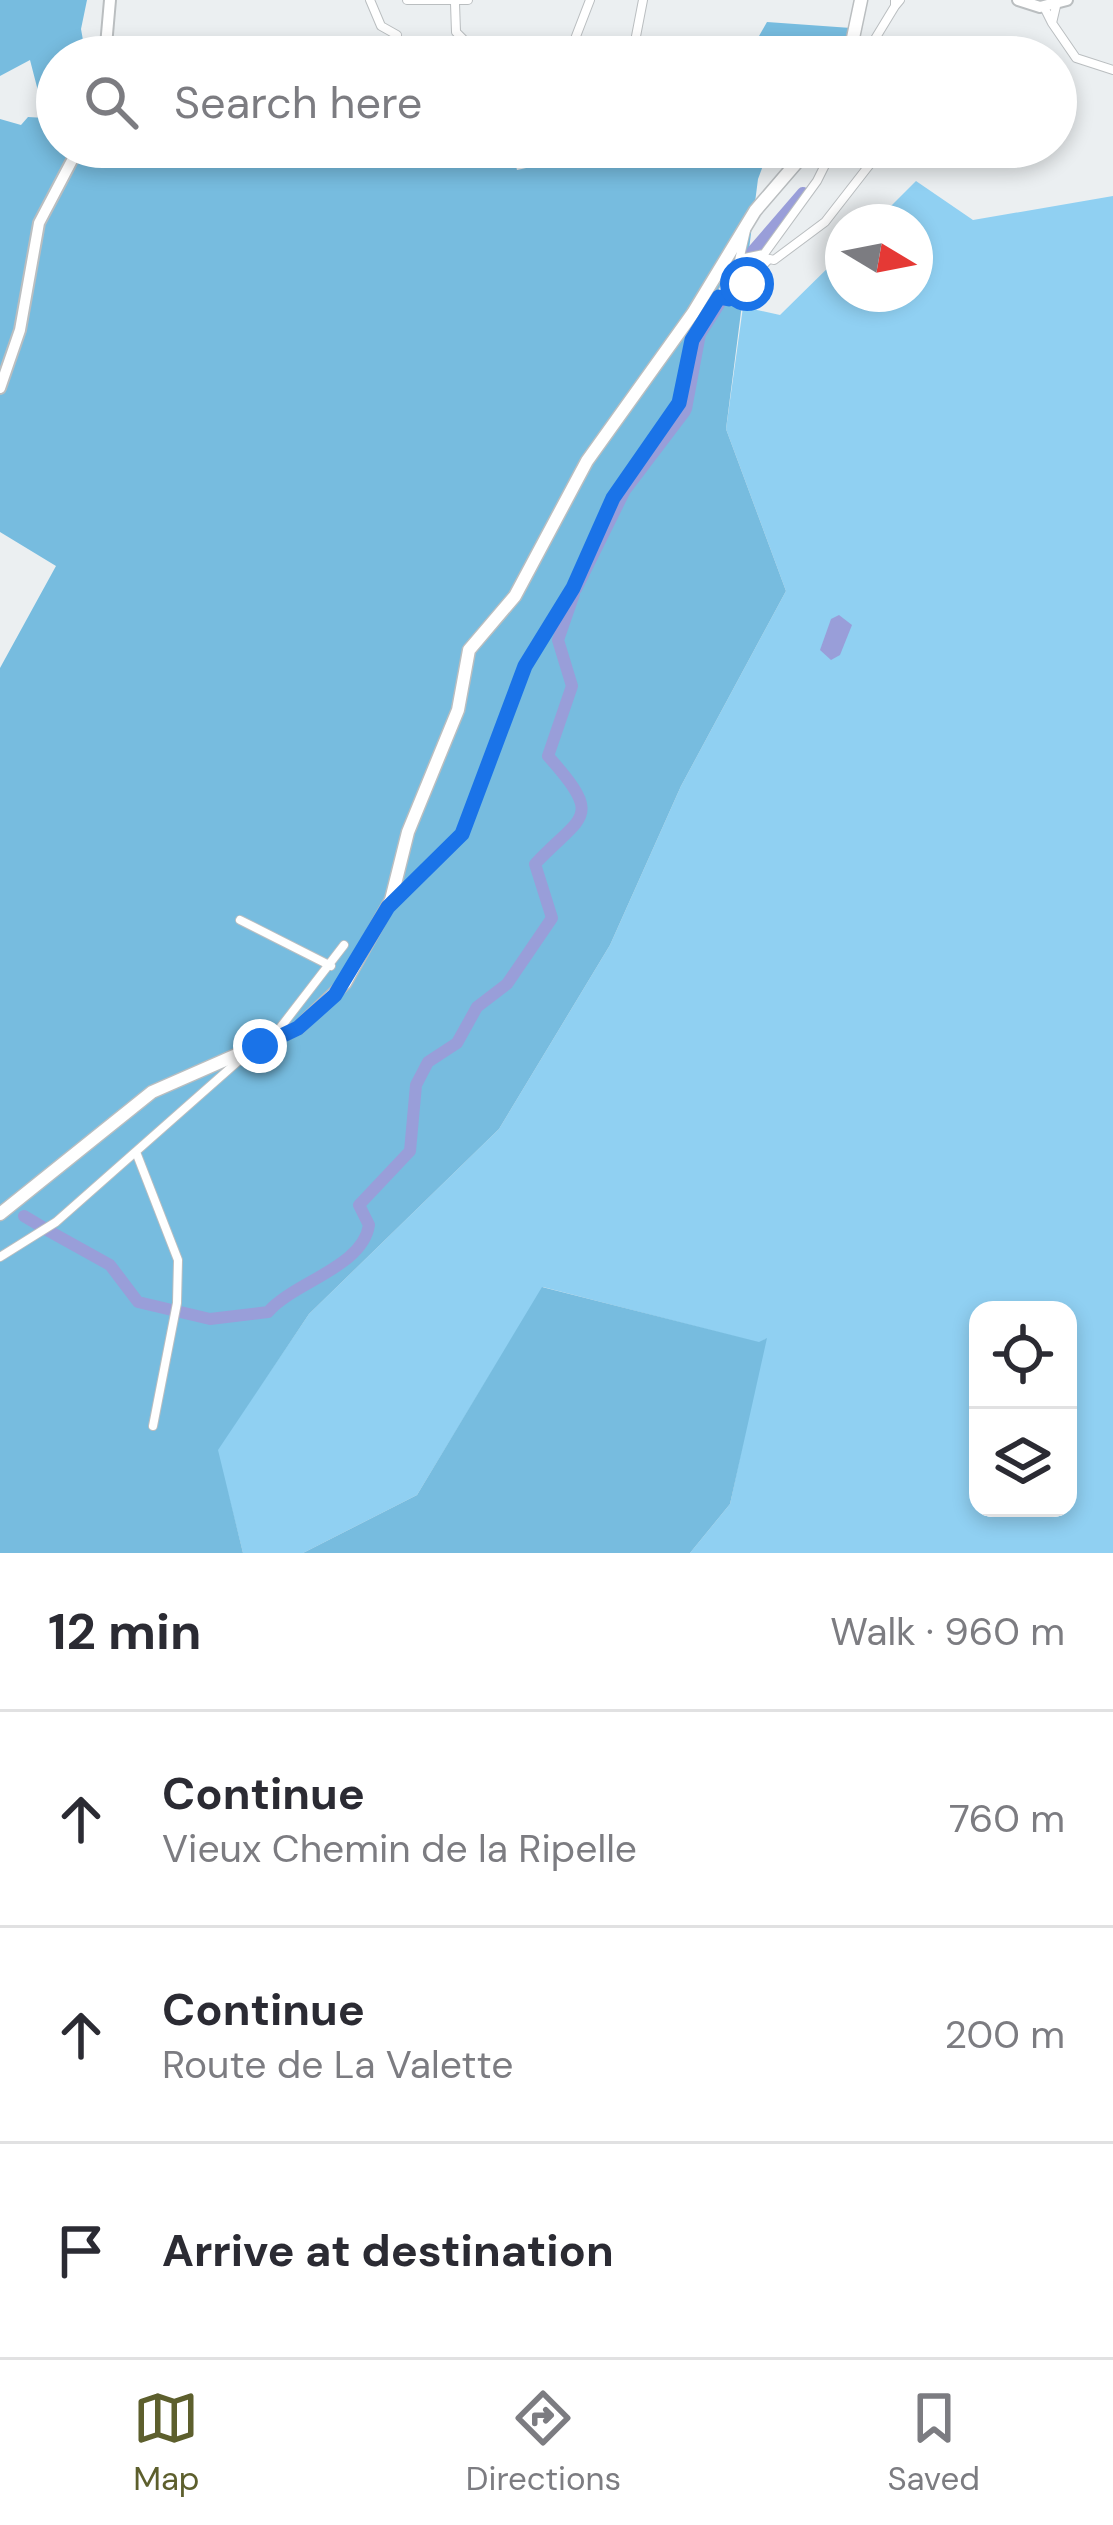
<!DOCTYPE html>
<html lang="en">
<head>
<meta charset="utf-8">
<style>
	:root { --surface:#fff; --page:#f2f2f3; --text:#2b2b33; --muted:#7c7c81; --line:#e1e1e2; --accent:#5d5f2d }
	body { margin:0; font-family:"DM Sans",sans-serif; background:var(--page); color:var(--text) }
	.controls { position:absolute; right:36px; bottom:36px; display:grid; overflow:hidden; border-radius:24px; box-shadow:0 6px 18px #0003 }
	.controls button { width:108px; height:108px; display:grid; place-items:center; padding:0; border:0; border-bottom:3px solid var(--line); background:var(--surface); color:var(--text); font:60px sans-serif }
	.compass { position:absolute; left:825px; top:204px; width:108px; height:108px; border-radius:50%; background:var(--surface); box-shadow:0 6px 18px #0003; rotate:100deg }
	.stop { position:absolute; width:36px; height:36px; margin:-27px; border:9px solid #1a73e8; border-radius:50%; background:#fff }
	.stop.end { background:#1a73e8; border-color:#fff; box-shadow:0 3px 12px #0008 }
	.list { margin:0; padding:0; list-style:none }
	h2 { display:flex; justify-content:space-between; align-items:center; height:156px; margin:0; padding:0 48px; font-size:51px }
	h2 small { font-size:39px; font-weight:400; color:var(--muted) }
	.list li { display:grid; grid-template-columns:78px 1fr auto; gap:36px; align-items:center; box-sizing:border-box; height:216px; padding:0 48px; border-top:3px solid var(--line) }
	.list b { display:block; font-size:45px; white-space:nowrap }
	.list p { margin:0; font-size:39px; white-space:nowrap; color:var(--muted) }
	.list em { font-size:39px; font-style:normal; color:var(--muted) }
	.icon { flex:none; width:66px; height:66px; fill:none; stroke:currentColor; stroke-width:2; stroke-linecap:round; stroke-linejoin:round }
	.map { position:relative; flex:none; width:1113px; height:1553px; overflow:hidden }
	.search { position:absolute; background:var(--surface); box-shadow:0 6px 18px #0003; left:36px; right:36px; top:36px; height:132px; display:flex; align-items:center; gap:30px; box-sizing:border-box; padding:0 42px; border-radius:66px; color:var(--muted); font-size:45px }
	.sheet { height:804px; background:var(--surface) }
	nav { display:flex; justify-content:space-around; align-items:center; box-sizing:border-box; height:168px; border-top:3px solid var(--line); background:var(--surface); font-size:33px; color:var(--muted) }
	nav a { display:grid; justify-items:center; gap:6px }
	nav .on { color:var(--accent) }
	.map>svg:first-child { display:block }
	.green { fill:#90d0f2; fill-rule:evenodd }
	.forest { fill:#77bcdf }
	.water { fill:#999ed9 }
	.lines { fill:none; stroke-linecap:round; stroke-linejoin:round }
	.river { stroke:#999ed9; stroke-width:12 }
	.street-casing { stroke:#babec0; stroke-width:10 }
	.secondary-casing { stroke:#babec0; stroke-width:14 }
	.primary-casing { stroke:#babec0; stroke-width:15 }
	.street { stroke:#fff; stroke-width:8 }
	.secondary { stroke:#fff; stroke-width:10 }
	.primary { stroke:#fff; stroke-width:12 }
	.route { stroke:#1a73e8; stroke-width:15 }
</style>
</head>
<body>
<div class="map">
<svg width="1113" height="1553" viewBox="0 0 1113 1553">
	<rect width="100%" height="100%" fill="#ebeff1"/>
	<path class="green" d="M 916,181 L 973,220 L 1113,196 L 1113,1553 L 690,1553 L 730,1504 L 765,1339 L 760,1343 L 543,1287 L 417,1495 L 303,1553 L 243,1553 L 217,1450 L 309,1314 L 499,1129 L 610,945 L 681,786 L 786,591 L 726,429 L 743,307 L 780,315 L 843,253 L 843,294 L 915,294 L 915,222 L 875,222 ZM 978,1310 L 1068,1310 L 1068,1508 L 978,1508 Z"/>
	<path class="forest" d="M 0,0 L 87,0 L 81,29 L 86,57 L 57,57 L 57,147 L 511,147 L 517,170 L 622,147 L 770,147 L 758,179 L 726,429 L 786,591 L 681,786 L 610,945 L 499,1129 L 309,1314 L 218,1450 L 243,1553 L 0,1553 L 0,668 L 56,566 L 0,532 L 0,119 L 21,125 L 28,117 L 45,118 L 30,60 L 0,76 Z
		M 767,22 L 851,28 L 854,57 L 747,57 Z
		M 542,1287 L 759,1342 L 767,1338 L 730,1504 L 690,1553 L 303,1553 L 417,1495 Z"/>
	<path class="water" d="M 839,615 L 852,625 L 840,655 L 831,660 L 820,650 L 831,619 Z"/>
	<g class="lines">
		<path class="river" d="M 881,42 L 886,57
			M 686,409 L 700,334 L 753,251 L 803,193
			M 576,589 L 625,490 L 685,411
			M 24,1216 L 44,1228
			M 47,1230 L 110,1265 L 138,1302 L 210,1319 L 268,1312 C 294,1282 363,1267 369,1225 L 359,1205 L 410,1151 L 416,1085 L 428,1062 L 457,1043 L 477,1007 L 507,984 L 552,918 L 535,864 C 582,814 605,820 548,756 L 572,686 L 558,640 L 574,594"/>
		<g class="street-casing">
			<path id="street" d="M 370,0 L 381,26 L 397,35
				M 407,0 L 468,0
				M 895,0 L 895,6 L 900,0
				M 455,3 L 456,32 L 481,57
				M 1044,7 L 1052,23 L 1056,6
				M 1052,23 L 1076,58 L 1113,70
				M 518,57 L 519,53
				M 568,57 L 590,0
				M 632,57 L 643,0
				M 864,57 L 895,6
				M 761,257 L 774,260 L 825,222 L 874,159 L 869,156
				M 740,259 L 764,254 L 817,181 L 834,147
				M 719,297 L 731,298 L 768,260
				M 390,907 L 462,834 L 525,666 L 573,588 L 613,498 L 679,402 L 693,341 L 738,265 L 746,230
				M 240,920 L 331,966
				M 270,1041 L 344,945
				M 136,1152 L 178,1260 L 177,1303 L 153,1426
				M 0,1257 L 56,1222 L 244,1056"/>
		</g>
		<g class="secondary-casing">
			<path id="secondary" d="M 1018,0 L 1040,7 L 1067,0
				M 105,57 L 110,0
				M 0,388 L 20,330 L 39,223 L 79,147"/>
		</g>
		<g class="primary-casing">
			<path id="primary" d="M 849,57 L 861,0
				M 0,1214 L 152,1092 L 298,1028 L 345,983 L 391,900 L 408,832 L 458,710 L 469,650 L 515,596 L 587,461 L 693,313 L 755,211 L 810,147"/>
		</g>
		<use href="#street" class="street"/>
		<use href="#secondary" class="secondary"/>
		<use href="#primary" class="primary"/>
	</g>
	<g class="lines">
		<path class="route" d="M 260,1046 L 298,1028 L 335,995 L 388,907 L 462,834 L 525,666 L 573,588 L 613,498 L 679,403 L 692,340 L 719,297 L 729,299 L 747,284"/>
	</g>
</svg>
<div class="controls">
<button><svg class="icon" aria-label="locate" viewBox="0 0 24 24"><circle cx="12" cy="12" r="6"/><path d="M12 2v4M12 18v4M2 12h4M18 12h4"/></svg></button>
<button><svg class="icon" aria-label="layers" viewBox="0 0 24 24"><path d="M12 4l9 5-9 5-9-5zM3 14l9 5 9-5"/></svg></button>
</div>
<svg class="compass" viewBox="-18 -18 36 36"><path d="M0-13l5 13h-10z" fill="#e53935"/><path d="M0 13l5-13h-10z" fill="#7c7c81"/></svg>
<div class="stop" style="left:747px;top:284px"></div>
<div class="stop end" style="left:260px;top:1046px"></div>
<div class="search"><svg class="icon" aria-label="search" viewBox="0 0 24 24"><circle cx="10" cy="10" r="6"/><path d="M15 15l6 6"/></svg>Search here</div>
</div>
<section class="sheet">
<h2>12 min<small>Walk · 960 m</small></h2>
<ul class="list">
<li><svg class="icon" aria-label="ahead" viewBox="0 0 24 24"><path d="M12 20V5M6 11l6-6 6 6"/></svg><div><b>Continue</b><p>Vieux Chemin de la Ripelle</p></div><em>760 m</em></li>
<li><svg class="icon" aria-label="ahead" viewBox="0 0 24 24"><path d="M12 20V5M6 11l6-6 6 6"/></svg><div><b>Continue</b><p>Route de La Valette</p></div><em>200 m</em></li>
<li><svg class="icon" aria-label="arrive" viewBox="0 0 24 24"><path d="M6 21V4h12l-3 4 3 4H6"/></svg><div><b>Arrive at destination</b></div></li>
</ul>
</section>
<nav>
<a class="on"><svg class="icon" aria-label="map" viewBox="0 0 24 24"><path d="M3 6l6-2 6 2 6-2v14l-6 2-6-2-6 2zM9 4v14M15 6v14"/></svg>Map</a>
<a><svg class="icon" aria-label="directions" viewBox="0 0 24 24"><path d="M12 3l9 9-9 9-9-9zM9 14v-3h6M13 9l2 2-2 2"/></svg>Directions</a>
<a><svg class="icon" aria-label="saved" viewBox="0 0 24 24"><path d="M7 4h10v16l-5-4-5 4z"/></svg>Saved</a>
</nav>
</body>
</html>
